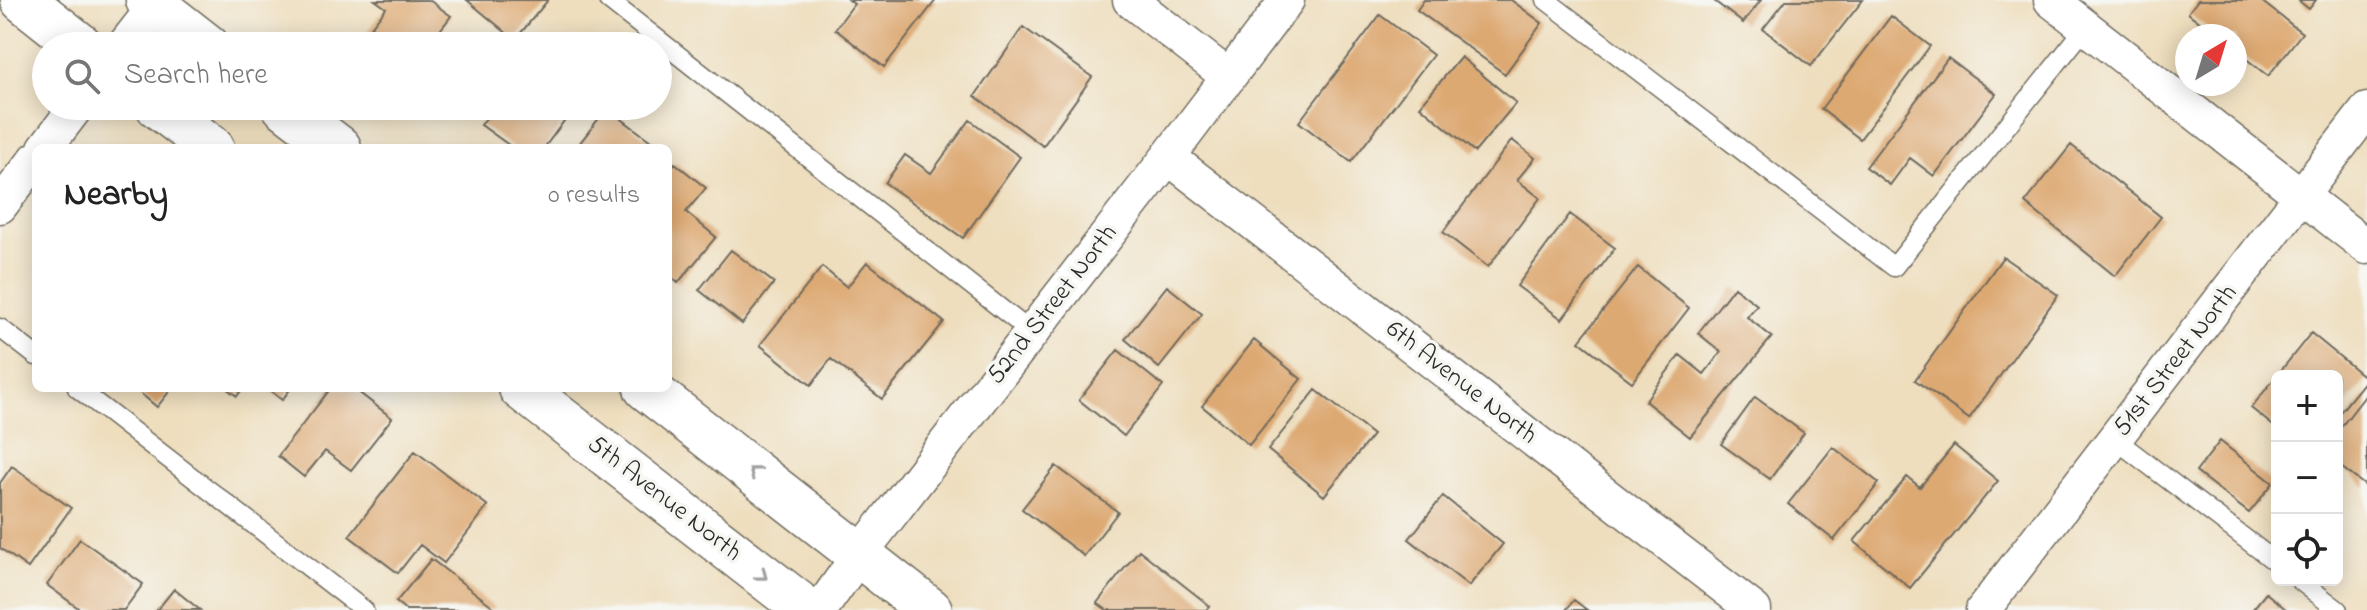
<!DOCTYPE html>
<html lang="en">
<head>
<meta charset="utf-8">
<style>
	:root { --surface:#fff; --page:#f2f2f2; --text:#222; --muted:#767676; --line:#e0e0e0 }
	body { margin:0; font-family:"Indie Flower",sans-serif; background:var(--page); color:var(--text) }
	.controls { position:absolute; right:24px; bottom:24px; display:grid; overflow:hidden; border-radius:12px; box-shadow:0 4px 20px #0003 }
	.controls button { width:72px; height:72px; display:grid; place-items:center; padding:0; border:0; border-bottom:2px solid var(--line); background:var(--surface); color:var(--text); font:40px sans-serif }
	.compass { position:absolute; left:2175px; top:24px; width:72px; height:72px; border-radius:50%; background:var(--surface); box-shadow:0 4px 20px #0003; rotate:38deg }
	.list { margin:0; padding:0; list-style:none }
	h2 { display:flex; justify-content:space-between; align-items:center; height:104px; margin:0; padding:0 32px; font-size:34px }
	h2 small { font-size:26px; font-weight:400; color:var(--muted) }
	.icon { flex:none; width:44px; height:44px; fill:none; stroke:currentColor; stroke-width:2; stroke-linecap:round; stroke-linejoin:round }
	.map { position:relative; flex:none; width:2367px; height:610px; overflow:hidden }
	.search { position:absolute; background:var(--surface); box-shadow:0 4px 20px #0003; left:32px; top:32px; width:640px; height:88px; display:flex; align-items:center; gap:20px; box-sizing:border-box; padding:0 28px; border-radius:44px; color:var(--muted); font-size:30px }
	.panel { position:absolute; background:var(--surface); box-shadow:0 4px 20px #0003; left:32px; top:144px; width:640px; height:248px; border-radius:12px }
	.map>svg:first-child { display:block }
	.building { fill:#dda972 }
	.lines { fill:none; stroke-linecap:round; stroke-linejoin:round }
	.lane-casing { stroke:#6f6a5e; stroke-width:21 }
	.street-casing { stroke:#6f6a5e; stroke-width:37 }
	.primary-casing { stroke:#6f6a5e; stroke-width:47 }
	.lane { stroke:#fff; stroke-width:18 }
	.street { stroke:#fff; stroke-width:34 }
	.primary { stroke:#fff; stroke-width:44 }
	.oneway { stroke:#a0a0a0 }
	.labels { text-anchor:middle; dominant-baseline:central; stroke-width:7; stroke-linejoin:round; paint-order:stroke }
	.street-label { font-size:26px; fill:#2b2b2b; stroke:#f6f6f2 }
</style>
</head>
<body>
<div class="map">
<svg width="2367" height="610" viewBox="0 0 2367 610">
	<rect width="100%" height="100%" fill="#f6f6f2"/>
	<filter id="ink" filterUnits="userSpaceOnUse"><feTurbulence type="fractalNoise" baseFrequency=".0125" numOctaves="2"/><feDisplacementMap in="SourceGraphic" scale="16" xChannelSelector="R" yChannelSelector="G"/><feConvolveMatrix kernelMatrix="1 2 1 2 8 2 1 2 1" color-interpolation-filters="sRGB"/></filter>
	<filter id="wash" filterUnits="userSpaceOnUse"><feTurbulence type="fractalNoise" baseFrequency=".006" numOctaves="4" result="noise"/><feDisplacementMap in="SourceGraphic" scale="32" xChannelSelector="R" yChannelSelector="G"/><feGaussianBlur stdDeviation="1.8" result="paint"/><feColorMatrix in="noise" values="0 0 0 0 0 0 0 0 0 0 0 0 0 0 0 0 0 1.4 0 .05"/><feComposite in="paint" operator="in"/></filter>
	<g filter="url(#wash)">
		<rect width="100%" height="100%" fill="#eedebe"/>
		<g id="blocks">
			<path class="building" d="M 375,0 L 429,0 L 451,16 L 428,46 L 380,46 L 365,35 L 386,8 Z
				M 467,0 L 548,0 L 515,40 Z
				M 849,0 L 936,0 L 884,67 L 835,29 L 854,4 Z
				M 1424,0 L 1511,0 L 1542,23 L 1505,74 L 1417,10 Z
				M 1713,0 L 1761,0 L 1743,23 Z
				M 1786,0 L 1863,0 L 1811,66 L 1763,29 Z
				M 2198,0 L 2260,0 L 2302,33 L 2268,76 L 2235,50 L 2235,36 L 2218,36 L 2188,13 Z
				M 2298,0 L 2316,0 L 2309,9 Z
				M 1380,15 L 1433,55 L 1351,162 L 1299,122 Z
				M 1891,16 L 1930,46 L 1860,139 L 1821,109 Z
				M 1023,27 L 1092,77 L 1043,146 L 975,96 Z
				M 1461,57 L 1516,103 L 1475,152 L 1420,106 Z
				M 1948,58 L 1996,94 L 1934,176 L 1910,158 L 1890,185 L 1866,167 Z
				M 495,106 L 543,106 L 564,121 L 544,148 L 513,148 L 481,125 Z
				M 607,108 L 660,148 L 576,148 Z
				M 970,120 L 1020,157 L 963,238 L 885,183 L 905,155 L 931,173 Z
				M 1512,140 L 1535,158 L 1517,180 L 1540,198 L 1488,267 L 1443,232 Z
				M 2071,145 L 2161,217 L 2115,276 L 2025,203 Z
				M 675,163 L 706,188 L 686,212 L 716,237 L 678,283 L 668,274 L 668,172 Z
				M 1570,214 L 1615,248 L 1562,319 L 1517,286 Z
				M 731,250 L 774,283 L 742,324 L 699,290 Z
				M 2003,257 L 2058,295 L 1969,419 L 1915,380 Z
				M 867,262 L 944,322 L 882,399 L 831,359 L 811,385 L 760,345 L 822,267 L 847,287 Z
				M 1638,267 L 1689,308 L 1632,382 L 1579,341 Z
				M 1167,286 L 1202,314 L 1159,368 L 1125,339 Z
				M 1734,287 L 1757,305 L 1747,317 L 1772,337 L 1690,437 L 1645,401 L 1680,355 L 1704,374 L 1721,352 L 1698,333 Z
				M 2311,333 L 2367,379 L 2337,416 L 2337,376 L 2277,376 L 2277,429 L 2251,408 Z
				M 1254,340 L 1301,379 L 1249,445 L 1202,406 Z
				M 1118,350 L 1163,386 L 1124,436 L 1079,400 Z
				M 134,388 L 172,388 L 157,407 Z
				M 226,388 L 243,388 L 237,396 Z
				M 267,388 L 291,388 L 282,400 Z
				M 331,388 L 353,388 L 392,418 L 351,470 L 325,451 L 304,477 L 278,456 Z
				M 1316,390 L 1373,435 L 1324,496 L 1268,450 Z
				M 2365,396 L 2367,397 L 2367,487 L 2337,464 L 2337,432 Z
				M 1755,397 L 1804,433 L 1770,479 L 1721,444 Z
				M 2220,441 L 2273,483 L 2249,513 L 2196,472 Z
				M 1954,445 L 1998,481 L 1910,588 L 1854,541 L 1907,477 L 1920,487 Z
				M 1833,447 L 1879,483 L 1834,540 L 1788,504 Z
				M 415,451 L 488,506 L 444,563 L 420,545 L 398,573 L 349,536 Z
				M 12,466 L 71,508 L 28,568 L 0,548 L 0,483 Z
				M 1056,466 L 1118,512 L 1084,556 L 1022,509 Z
				M 1443,496 L 1503,544 L 1469,586 L 1409,539 Z
				M 80,539 L 143,584 L 124,610 L 81,610 L 47,585 Z
				M 1139,550 L 1210,606 L 1206,610 L 1107,610 L 1097,603 Z
				M 431,559 L 495,608 L 493,610 L 406,610 L 396,602 Z
				M 174,589 L 200,610 L 157,610 Z
				M 2266,593 L 2287,610 L 2252,610 Z
				M 1574,600 L 1587,610 L 1566,610 Z"/>
		</g>
	</g>
	<g filter="url(#ink)">
		<use href="#blocks" fill-opacity="0" stroke="#6f6a5e" stroke-width="2"/>
		<g class="lines">
			<g class="lane-casing">
				<path id="lane" d="M 608,0 L 1032,333
					M 1546,0 L 1894,267 L 2086,27
					M 0,328 L 36,356
					M 77,388 L 364,610
					M 2115,439 L 2277,563
					M 2299,580 L 2338,610"/>
			</g>
			<g class="street-casing">
				<path id="street" d="M 1130,0 L 1229,77
					M 2051,0 L 2367,247
					M 124,46 L 160,0
					M 45,148 L 77,106
					M 1168,157 L 1754,610
					M 0,206 L 36,159
					M 820,610 L 859,555 L 1168,157 L 1287,0
					M 1983,610 L 2367,110"/>
			</g>
			<g class="primary-casing">
				<path id="primary" d="M 23,0 L 81,46
					M 148,0 L 207,46
					M 158,106 L 212,148
					M 284,106 L 339,148
					M 521,388 L 807,610
					M 646,388 L 930,610"/>
			</g>
			<use href="#lane" class="lane"/>
			<use href="#street" class="street"/>
			<use href="#primary" class="primary"/>
		</g>
		<defs><path id="oneway-chevron" d="M-2-3.5L2.5 0L-2 3.5" fill="none" stroke-width="1.6" stroke-linecap="round" stroke-linejoin="round" transform="scale(2)"/></defs>
		<g class="oneway">
			<use href="#oneway-chevron" transform="translate(754 472) rotate(-142)"/>
			<use href="#oneway-chevron" transform="translate(762 575) rotate(38)"/>
		</g>
	</g>
	<g class="labels">
		<g class="street-label">
			<text transform="translate(1053 305) rotate(-52)">52nd Street North</text>
			<text transform="translate(2176 361) rotate(-52)">51st Street North</text>
			<text transform="translate(1461 383) rotate(38)">6th Avenue North</text>
			<text transform="translate(664 499) rotate(38)">5th Avenue North</text>
		</g>
	</g>
</svg>
<div class="controls">
<button>+</button>
<button>−</button>
<button><svg class="icon" aria-label="locate" viewBox="0 0 24 24"><circle cx="12" cy="12" r="6"/><path d="M12 2v4M12 18v4M2 12h4M18 12h4"/></svg></button>
</div>
<svg class="compass" viewBox="-18 -18 36 36"><path d="M0-13l5 13h-10z" fill="#e53935"/><path d="M0 13l5-13h-10z" fill="#767676"/></svg>
<div class="search"><svg class="icon" aria-label="search" viewBox="0 0 24 24"><circle cx="10" cy="10" r="6"/><path d="M15 15l6 6"/></svg>Search here</div>
<section class="panel">
<h2>Nearby<small>0 results</small></h2>
<ul class="list">
</ul>
</section>
</div>
</body>
</html>
